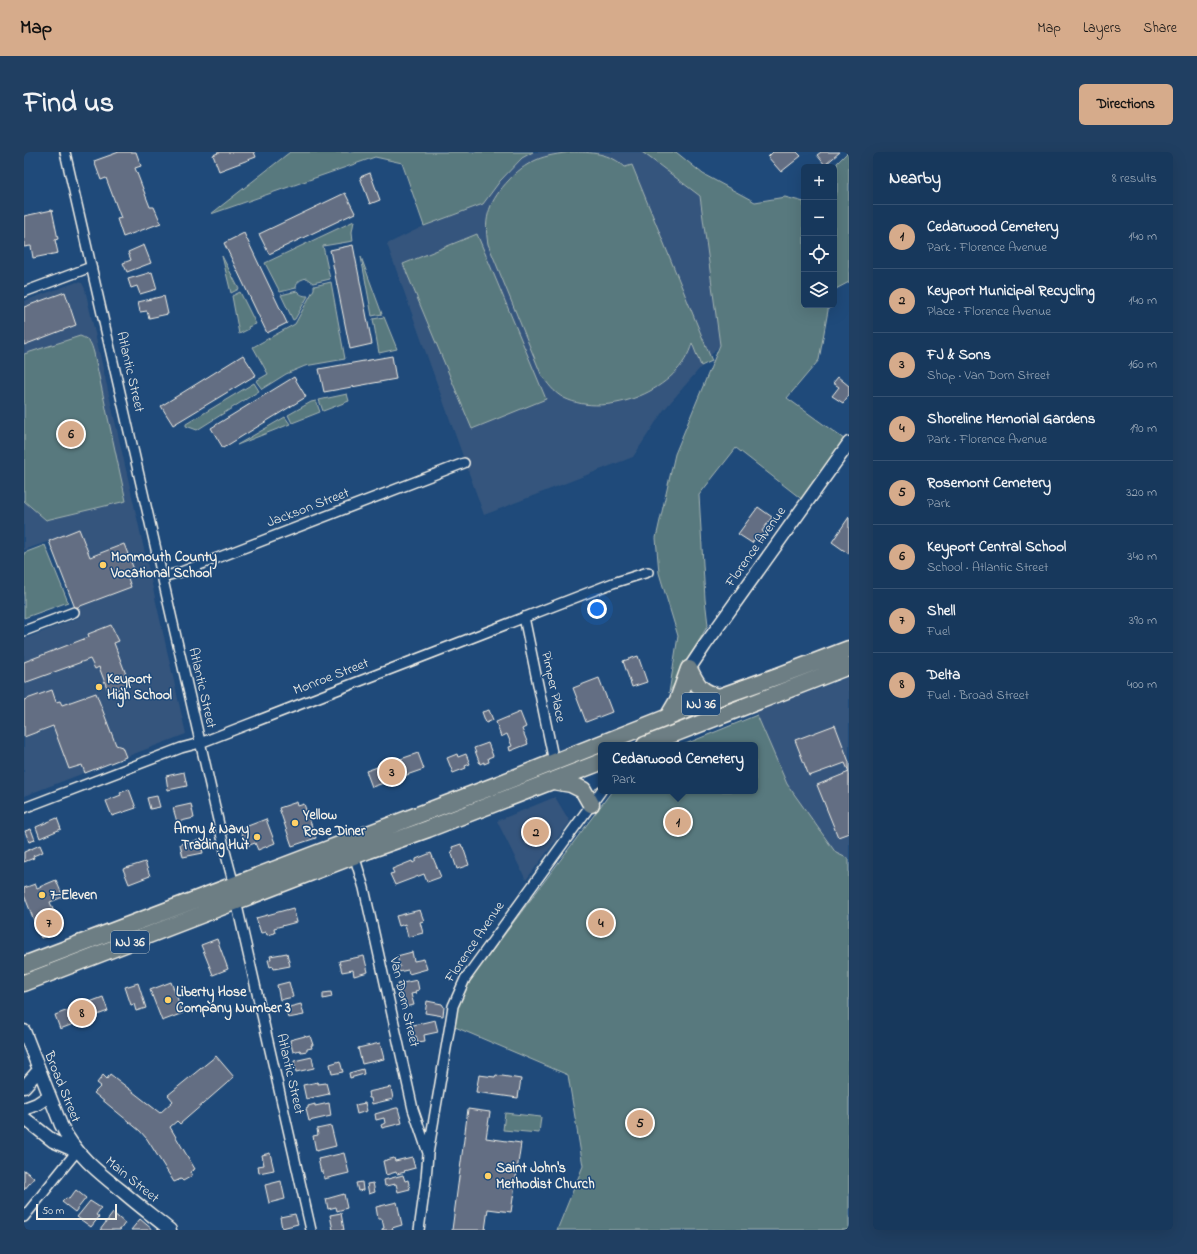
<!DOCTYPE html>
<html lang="en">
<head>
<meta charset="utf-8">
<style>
	:root { --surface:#17385c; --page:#203f62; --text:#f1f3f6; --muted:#9eacbb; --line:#365272; --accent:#d6ab8b }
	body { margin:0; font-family:"Indie Flower",sans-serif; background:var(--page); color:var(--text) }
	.controls { position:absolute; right:12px; top:12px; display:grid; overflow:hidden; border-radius:6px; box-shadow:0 4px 16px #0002 }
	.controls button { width:36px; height:36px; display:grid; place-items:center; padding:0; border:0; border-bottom:1px solid var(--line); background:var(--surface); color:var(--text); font:20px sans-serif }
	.scale { position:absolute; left:12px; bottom:10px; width:81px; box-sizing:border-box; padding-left:4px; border:2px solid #f4f1e8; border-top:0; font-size:11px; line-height:14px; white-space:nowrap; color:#f4f1e8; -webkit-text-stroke:3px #1f4a7a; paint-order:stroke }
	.you { position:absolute; left:573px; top:457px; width:14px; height:14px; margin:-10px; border:3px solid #fff; border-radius:50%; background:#1a73e8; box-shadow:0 0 0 6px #1a73e833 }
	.badge { display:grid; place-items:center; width:26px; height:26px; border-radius:50%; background:var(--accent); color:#111; font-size:13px; font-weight:700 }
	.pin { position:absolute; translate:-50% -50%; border:2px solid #fff; box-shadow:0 1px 4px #0006 }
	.popup { position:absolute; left:574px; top:590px; width:160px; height:52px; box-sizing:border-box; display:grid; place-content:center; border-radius:6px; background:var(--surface); filter:drop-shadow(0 1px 3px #0005); font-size:13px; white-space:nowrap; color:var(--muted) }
	.popup b { font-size:15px; color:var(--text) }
	.popup::after { content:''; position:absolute; left:50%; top:100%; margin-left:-8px; border:8px solid transparent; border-top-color:var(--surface) }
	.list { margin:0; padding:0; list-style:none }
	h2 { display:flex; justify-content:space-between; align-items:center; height:52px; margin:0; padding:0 16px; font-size:17px }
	h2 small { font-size:13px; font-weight:400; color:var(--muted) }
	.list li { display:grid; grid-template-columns:26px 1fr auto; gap:12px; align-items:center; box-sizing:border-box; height:64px; padding:0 16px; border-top:1px solid var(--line) }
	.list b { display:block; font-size:15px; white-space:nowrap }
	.list p { margin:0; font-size:13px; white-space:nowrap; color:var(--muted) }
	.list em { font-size:13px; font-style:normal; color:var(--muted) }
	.icon { flex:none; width:22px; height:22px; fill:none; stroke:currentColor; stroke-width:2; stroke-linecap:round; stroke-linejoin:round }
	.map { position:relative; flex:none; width:825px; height:1078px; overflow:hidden; border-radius:6px }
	header { display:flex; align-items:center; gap:24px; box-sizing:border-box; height:56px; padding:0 20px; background:var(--accent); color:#111 }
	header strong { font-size:19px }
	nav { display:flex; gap:22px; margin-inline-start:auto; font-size:14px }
	.intro { display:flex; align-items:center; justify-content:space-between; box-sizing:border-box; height:96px; padding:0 24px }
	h1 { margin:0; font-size:28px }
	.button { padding:10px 18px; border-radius:6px; background:var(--accent); color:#111; font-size:14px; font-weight:700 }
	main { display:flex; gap:24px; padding:0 24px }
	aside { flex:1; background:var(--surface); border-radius:6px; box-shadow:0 4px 16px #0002 }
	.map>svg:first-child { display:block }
	.built { fill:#34557d }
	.green { fill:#59797e; stroke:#a6b5b3 }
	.building { fill:#646e83; stroke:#f4f1e8 }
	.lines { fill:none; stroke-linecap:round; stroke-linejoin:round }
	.street-casing { stroke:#f4f1e8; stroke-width:12 }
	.secondary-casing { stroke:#f4f1e8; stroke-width:15 }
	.highway-casing { stroke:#f4f1e8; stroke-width:19 }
	.street { stroke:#1f4a7a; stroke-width:9 }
	.secondary { stroke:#1f4a7a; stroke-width:12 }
	.highway { stroke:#6d7e84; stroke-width:16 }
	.poi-dot { fill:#ffd166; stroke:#1f4a7a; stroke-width:1.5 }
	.labels { text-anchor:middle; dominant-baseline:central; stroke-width:3; stroke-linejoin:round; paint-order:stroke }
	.shield { fill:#1f4a7a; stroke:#b4bfc7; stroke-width:1 }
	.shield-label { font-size:13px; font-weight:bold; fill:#f4f1e8 }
	.street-label { font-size:14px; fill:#f4f1e8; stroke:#1f4a7a }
	.poi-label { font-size:14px; font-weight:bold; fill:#f4f1e8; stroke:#1f4a7a; text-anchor:start }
</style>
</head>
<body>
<header>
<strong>Map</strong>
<nav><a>Map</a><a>Layers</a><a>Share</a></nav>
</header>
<div class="intro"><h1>Find us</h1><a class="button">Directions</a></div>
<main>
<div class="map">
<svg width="825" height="1078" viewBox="0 0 825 1078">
	<rect width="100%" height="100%" fill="#1f4a7a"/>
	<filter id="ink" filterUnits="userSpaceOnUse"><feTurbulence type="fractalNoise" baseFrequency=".025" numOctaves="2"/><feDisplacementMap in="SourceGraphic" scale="8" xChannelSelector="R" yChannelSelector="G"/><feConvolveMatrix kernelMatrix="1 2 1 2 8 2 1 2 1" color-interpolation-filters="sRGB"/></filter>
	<g filter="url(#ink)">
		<path class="built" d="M 509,0 L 618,0 L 676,44 L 696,193 L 639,259 L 609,305 L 460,363 L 363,92 L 400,74 L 459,52 L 476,29 L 498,6 Z
			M 53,130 L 58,131 L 61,137 L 162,582 L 0,644 L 0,487 L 56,465 L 26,389 L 0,398 L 0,149 Z
			M 825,525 L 825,707 L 812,701 L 763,632 L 731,560 Z
			M 531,645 L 546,670 L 502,728 L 473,669 Z"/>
		<path class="green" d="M 266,0 L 509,0 L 498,6 L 476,29 L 459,52 L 400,74 L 378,11 L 351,5 L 187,62 Z
			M 547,0 C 567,0 586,1 601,15 L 608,13 L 688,209 L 677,214 L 668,191 C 656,238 583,267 540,246 C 530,241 523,231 517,222 L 464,92 C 459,65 466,48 485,28 C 492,20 501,13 512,8 C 523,3 535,2 547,0 Z
			M 618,0 L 652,0 L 679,22 L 731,50 L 761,45 L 780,50 L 780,153 L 805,153 L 795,208 L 763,246 L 824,290 L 780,349 L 712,296 L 675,343 L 681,447 L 684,473 L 645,541 L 654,484 L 635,421 L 632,386 L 651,302 L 696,193 L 676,44 Z
			M 824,0 L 825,0 L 825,130 L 810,138 L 810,45 L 813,40 L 813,11 Z
			M 330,69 L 328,80 L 329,89 L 299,94 L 306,127 L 289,131 L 282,126 C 276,128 273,129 272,136 L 256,140 L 241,111 Z
			M 453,82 L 522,247 L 448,277 L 379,112 Z
			M 198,104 L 215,137 L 207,141 Z
			M 337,105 L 358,162 L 348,164 Z
			M 307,130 L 321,207 L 281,214 L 262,222 L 238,237 L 232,229 L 244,222 L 229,195 L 271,172 L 290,137 L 290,134 Z
			M 273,139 C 276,142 278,144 284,144 L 271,167 L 269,168 L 257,143 Z
			M 216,140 L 232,172 L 224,175 L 225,177 L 215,182 L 208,144 Z
			M 360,165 L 373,197 L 355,201 L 349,167 Z
			M 56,184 C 67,188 67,191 70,201 L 102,349 L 22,368 L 0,349 L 0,202 Z
			M 230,231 L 235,239 L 173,278 L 162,274 L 162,272 Z
			M 323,242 L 325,249 L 299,259 L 295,248 Z
			M 292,249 L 296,260 L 268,271 L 264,263 L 287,250 Z
			M 261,265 L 266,272 L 213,293 Z
			M 21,393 L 44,450 L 0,466 L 0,401 Z
			M 733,563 L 763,632 L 812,701 L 825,707 L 825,1078 L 533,1078 L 559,1014 L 544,923 L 424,872 L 430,850 L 588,639 L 731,639 L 731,593 L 659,593 Z
			M 481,961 L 517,965 L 515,981 L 479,978 Z"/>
		<path class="building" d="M 95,0 L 112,0 L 117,14 L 111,16 L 126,55 L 130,55 L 137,71 L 99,85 L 93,67 L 97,66 L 82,26 L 77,28 L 70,9 Z
			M 193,0 L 230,0 L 232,5 L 195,19 L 189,3 L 194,1 Z
			M 749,0 L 773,0 L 777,4 L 757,20 L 744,5 Z
			M 797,0 L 816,0 L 801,13 L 793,3 Z
			M 346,21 L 356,48 L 346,52 L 336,25 Z
			M 321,41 L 331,61 L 245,102 L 235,82 Z
			M 28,58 L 34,87 L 31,88 L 34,101 L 9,106 L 7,94 L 0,95 L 0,64 Z
			M 220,81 L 263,171 L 243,181 L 200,91 Z
			M 120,93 L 127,111 L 103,120 L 99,111 L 107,108 L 104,100 Z
			M 329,93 L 348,192 L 326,197 L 306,98 Z
			M 128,120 L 133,137 L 116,142 L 113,134 L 107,136 L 104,127 Z
			M 41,140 L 52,173 L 0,193 L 0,155 Z
			M 140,144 L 144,162 L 125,166 L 123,159 L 116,160 L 114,150 Z
			M 219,203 L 232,223 L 149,273 L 137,254 Z
			M 368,204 L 372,227 L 300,240 L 295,217 Z
			M 270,225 L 282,245 L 199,296 L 187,276 Z
			M 814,225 L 825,234 L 825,243 L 819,251 L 808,244 L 815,235 L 809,231 Z
			M 734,355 L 748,365 L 738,379 L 742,382 L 736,391 L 731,387 L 728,391 L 714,382 Z
			M 825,365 L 825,402 L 808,390 Z
			M 55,377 L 66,405 L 100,392 L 111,420 L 103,423 L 107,435 L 51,456 L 25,389 Z
			M 87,473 L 95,489 L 90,491 L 106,533 L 85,541 L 75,515 L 71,517 L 66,507 L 0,531 L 0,510 L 65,485 L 64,482 Z
			M 614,504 L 623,530 L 608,535 L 599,509 Z
			M 575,526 L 588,560 L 562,570 L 549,536 Z
			M 28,538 L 32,550 L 36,549 L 38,553 L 72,541 L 92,593 L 98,595 L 102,605 L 61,621 L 58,613 L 45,617 L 29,574 L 0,585 L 0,548 Z
			M 465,558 L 469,568 L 462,571 L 458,560 Z
			M 496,560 L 502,575 L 498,577 L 504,592 L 486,599 L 485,595 L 488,594 L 483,582 L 477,585 L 472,570 Z
			M 811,573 L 825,610 L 825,620 L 821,611 L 785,624 L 771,588 Z
			M 464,591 L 469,604 L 464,606 L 465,610 L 460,612 L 460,610 L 456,612 L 450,596 Z
			M 394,601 L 400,617 L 348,635 L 342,619 Z
			M 433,602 L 434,605 L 442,602 L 446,612 L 441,614 L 442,616 L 429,621 L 423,606 Z
			M 160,620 L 163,634 L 144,638 L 142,624 Z
			M 825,620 L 825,681 L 814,685 L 793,633 Z
			M 105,637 L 112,656 L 88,664 L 82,649 L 97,643 L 96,641 Z
			M 133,644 L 136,655 L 126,657 L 123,646 Z
			M 273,650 L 274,654 L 280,652 L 292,686 L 268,694 L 255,656 Z
			M 167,652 L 170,666 L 153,670 L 149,656 Z
			M 33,666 L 37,677 L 16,686 L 12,675 Z
			M 242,667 L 251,691 L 234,698 L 231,691 L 223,694 L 216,677 Z
			M 515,676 L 521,687 L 511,693 L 509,689 L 503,692 L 499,685 Z
			M 7,677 L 11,688 L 5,690 L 1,679 Z
			M 176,688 L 179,701 L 159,705 L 156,692 Z
			M 437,692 L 438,695 L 439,695 L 445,713 L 433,717 L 427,699 L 429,699 L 428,695 Z
			M 16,693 L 19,700 L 9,704 L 10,706 L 0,710 L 0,700 Z
			M 407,701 L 417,725 L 403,730 L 400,722 L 371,733 L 366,722 L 370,721 L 368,717 L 388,709 L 389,711 L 392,709 L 392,707 Z
			M 121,710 L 126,724 L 105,732 L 99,717 Z
			M 32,728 L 39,745 L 26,750 L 37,778 L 17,786 L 0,743 L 0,736 L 11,732 L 13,736 Z
			M 269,756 L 273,770 L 250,776 L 251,781 L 243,783 L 242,780 L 237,781 L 232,766 Z
			M 396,758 L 400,769 L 396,770 L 399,781 L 384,785 L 381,772 L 375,774 L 372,764 Z
			M 193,787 L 204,817 L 189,823 L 177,793 Z
			M 388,800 L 390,809 L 400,807 L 403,817 L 385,822 L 384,818 L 374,820 L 373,816 L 376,815 L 373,804 Z
			M 263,801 L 266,814 L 250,817 L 249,814 L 246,815 L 244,808 L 247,807 L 246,804 Z
			M 340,804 L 344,820 L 330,824 L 329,818 L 318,820 L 315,809 Z
			M 393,828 L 395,838 L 391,839 L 392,841 L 387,842 L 390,853 L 380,855 L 374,832 Z
			M 147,830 L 159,861 L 138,869 L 126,838 Z
			M 265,830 L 269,845 L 256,848 L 253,833 Z
			M 114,831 L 122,856 L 112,859 L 110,852 L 107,853 L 101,835 Z
			M 307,840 L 308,845 L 299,847 L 299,841 Z
			M 79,845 L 84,859 L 36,877 L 31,863 Z
			M 403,849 L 418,852 L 420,855 L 419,864 L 401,861 Z
			M 277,852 L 280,863 L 264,866 L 261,856 Z
			M 411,868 L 414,880 L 400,883 L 401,889 L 394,890 L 392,884 L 388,885 L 385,874 Z
			M 281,884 L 282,885 L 286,884 L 289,893 L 287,893 L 288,896 L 283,897 L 283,899 L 277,900 L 276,898 L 269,900 L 266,888 Z
			M 356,891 L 360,907 L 338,912 L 334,896 Z
			M 192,904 L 210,925 L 156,972 L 153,969 L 146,975 L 171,1017 L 166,1020 L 168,1024 L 159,1029 L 157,1027 L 150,1030 L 123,987 L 116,979 L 70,941 L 77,934 L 73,931 L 79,923 L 83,927 L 86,922 L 136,961 L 149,949 L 144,943 Z
			M 288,905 L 290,916 L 272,920 L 270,909 Z
			M 316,909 L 319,920 L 308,922 L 306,912 Z
			M 339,917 L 340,922 L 326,926 L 325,921 Z
			M 455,923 L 471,925 L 472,923 L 497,927 L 494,946 L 452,940 Z
			M 294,930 L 294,932 L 302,931 L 305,942 L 282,947 L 279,933 Z
			M 367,935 L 369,947 L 348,952 L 347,946 L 345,946 L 344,940 Z
			M 305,951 L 307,964 L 285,969 L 282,957 L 284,956 L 284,954 L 291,952 L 291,954 Z
			M 341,951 L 343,959 L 333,962 L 331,953 Z
			M 372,956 L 374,956 L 378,971 L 358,976 L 357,973 L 361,971 L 360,966 L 352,968 L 351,962 Z
			M 444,957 L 466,960 L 462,986 L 497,991 L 487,1060 L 464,1057 L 461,1078 L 428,1078 Z
			M 307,974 L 312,994 L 292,999 L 289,984 L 294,983 L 293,977 Z
			M 246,1001 L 250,1018 L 235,1021 L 234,1014 L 240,1013 L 238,1003 Z
			M 320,1001 L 325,1021 L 300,1027 L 299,1019 L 297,1020 L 294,1007 Z
			M 388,1005 L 391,1016 L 380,1019 L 381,1020 L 373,1022 L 372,1020 L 362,1023 L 359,1009 L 370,1006 L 371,1009 Z
			M 0,1018 L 10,1026 L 0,1038 Z
			M 379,1023 L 381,1029 L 384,1028 L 386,1037 L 374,1040 L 372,1032 L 361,1034 L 360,1028 Z
			M 257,1029 L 261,1047 L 245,1051 L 241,1033 Z
			M 338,1030 L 339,1038 L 334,1039 L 332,1031 Z
			M 349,1031 L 351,1040 L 345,1042 L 343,1032 Z
			M 52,1038 L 62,1046 L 51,1060 L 38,1050 L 42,1046 L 45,1047 Z
			M 320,1042 L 323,1056 L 313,1059 L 312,1055 L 304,1057 L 302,1047 Z
			M 66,1049 L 77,1056 L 72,1063 L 75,1065 L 67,1075 L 53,1065 Z
			M 373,1050 L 378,1073 L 368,1076 L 369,1078 L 358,1078 L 358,1077 L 360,1076 L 358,1067 L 354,1067 L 352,1055 Z
			M 89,1061 L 101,1071 L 96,1078 L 76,1078 Z
			M 317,1061 L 320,1078 L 309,1078 L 306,1063 Z
			M 271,1062 L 274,1072 L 258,1076 L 256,1065 Z
			M 116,1067 L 129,1078 L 107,1078 Z"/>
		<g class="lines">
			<g class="street-casing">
				<path id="street" d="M 41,0 L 202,703 L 210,733 L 212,749 L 287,1078
					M 0,140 L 67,115
					M 138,425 L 157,420 L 440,311
					M 500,465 L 530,610
					M 0,479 L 50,460
					M 0,656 L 157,596 L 176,591 L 589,431 L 624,420
					M 330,703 L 340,736 L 389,957 L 404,1001
					M 0,1065 L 53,999
					M 395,1078 L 402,1027 L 404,1002 L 427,867 L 429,854 L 441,827 L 577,639"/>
			</g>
			<g class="secondary-casing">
				<path id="secondary" d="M 665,517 L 681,493 L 825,291
					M 0,879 L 37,973 C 51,1002 74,1020 99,1040 C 114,1053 130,1065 146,1078
					M 0,935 L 15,918
					M 0,957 L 13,952 L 25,944
					M 0,966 L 29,989 L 52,999"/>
			</g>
			<g class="highway-casing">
				<path id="highway" d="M 665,517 C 673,533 676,540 695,545
					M 644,565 L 654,548 L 665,517
					M 621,593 L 825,514
					M 529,629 L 547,632 L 559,638 L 567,652
					M 0,813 L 470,634 L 695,545 L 754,524 L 825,497
					M 0,831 L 345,698 L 404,677 L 577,610"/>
			</g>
			<use href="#street" class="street"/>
			<use href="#secondary" class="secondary"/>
			<use href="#highway" class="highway"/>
		</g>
	</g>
	<g class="poi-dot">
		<circle cx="79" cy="413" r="4"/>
		<circle cx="75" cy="535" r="4"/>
		<circle cx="271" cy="671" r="4"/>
		<circle cx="233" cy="685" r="4"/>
		<circle cx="18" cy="743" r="4"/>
		<circle cx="144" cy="848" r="4"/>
		<circle cx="464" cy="1024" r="4"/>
	</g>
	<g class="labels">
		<g class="shield">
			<rect x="658" y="541" width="38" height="22" rx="3"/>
			<rect x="87" y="779" width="38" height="22" rx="3"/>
		</g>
		<g class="shield-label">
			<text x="677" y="552">NJ 36</text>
			<text x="106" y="790">NJ 36</text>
		</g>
		<g class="street-label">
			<text transform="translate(106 220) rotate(77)">Atlantic Street</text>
			<text transform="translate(284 356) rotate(-21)">Jackson Street</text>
			<text transform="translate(732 395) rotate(-55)">Florence Avenue</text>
			<text transform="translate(307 525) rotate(-21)">Monroe Street</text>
			<text transform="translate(529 535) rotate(78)">Pimper Place</text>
			<text transform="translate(178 536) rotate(77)">Atlantic Street</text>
			<text transform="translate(451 790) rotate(-56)">Florence Avenue</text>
			<text transform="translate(380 850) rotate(77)">Van Dorn Street</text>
			<text transform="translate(266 922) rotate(77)">Atlantic Street</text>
			<text transform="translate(38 935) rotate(68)">Broad Street</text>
			<text transform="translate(108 1028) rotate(39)">Main Street</text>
		</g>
		<g class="poi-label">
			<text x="87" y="405">Monmouth County<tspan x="87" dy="16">Vocational School</tspan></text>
			<text x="83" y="527">Keyport<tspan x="83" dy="16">High School</tspan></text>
			<text x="279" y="663">Yellow<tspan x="279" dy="16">Rose Diner</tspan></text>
			<text x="225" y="677" text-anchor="end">Army &amp; Navy<tspan x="225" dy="16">Trading Hut</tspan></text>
			<text x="26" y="743">7-Eleven</text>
			<text x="152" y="840">Liberty Hose<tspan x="152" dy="16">Company Number 3</tspan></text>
			<text x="472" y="1016">Saint John's<tspan x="472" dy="16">Methodist Church</tspan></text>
		</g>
	</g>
</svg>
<div class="controls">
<button>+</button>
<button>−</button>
<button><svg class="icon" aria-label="locate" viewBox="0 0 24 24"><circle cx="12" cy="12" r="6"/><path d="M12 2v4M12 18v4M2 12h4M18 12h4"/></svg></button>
<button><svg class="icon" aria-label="layers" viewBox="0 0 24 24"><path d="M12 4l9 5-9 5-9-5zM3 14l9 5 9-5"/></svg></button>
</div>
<div class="scale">50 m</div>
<div class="you"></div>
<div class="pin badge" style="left:654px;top:670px">1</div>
<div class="popup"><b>Cedarwood Cemetery</b>Park</div>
<div class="pin badge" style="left:512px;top:680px">2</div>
<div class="pin badge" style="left:368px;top:620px">3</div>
<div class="pin badge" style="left:577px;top:771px">4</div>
<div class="pin badge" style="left:616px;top:971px">5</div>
<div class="pin badge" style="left:47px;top:282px">6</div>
<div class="pin badge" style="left:25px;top:771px">7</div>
<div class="pin badge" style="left:58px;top:861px">8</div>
</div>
<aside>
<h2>Nearby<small>8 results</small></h2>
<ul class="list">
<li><span class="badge">1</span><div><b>Cedarwood Cemetery</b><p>Park · Florence Avenue</p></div><em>140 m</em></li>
<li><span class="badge">2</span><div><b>Keyport Municipal Recycling</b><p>Place · Florence Avenue</p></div><em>140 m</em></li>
<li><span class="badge">3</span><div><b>FJ &amp; Sons</b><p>Shop · Van Dorn Street</p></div><em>160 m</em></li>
<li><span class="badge">4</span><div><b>Shoreline Memorial Gardens</b><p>Park · Florence Avenue</p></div><em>190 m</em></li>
<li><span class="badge">5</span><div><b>Rosemont Cemetery</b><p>Park</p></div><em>320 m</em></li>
<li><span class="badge">6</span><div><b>Keyport Central School</b><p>School · Atlantic Street</p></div><em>340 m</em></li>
<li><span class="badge">7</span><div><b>Shell</b><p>Fuel</p></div><em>390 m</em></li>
<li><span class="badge">8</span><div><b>Delta</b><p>Fuel · Broad Street</p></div><em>400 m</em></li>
</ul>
</aside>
</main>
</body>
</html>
